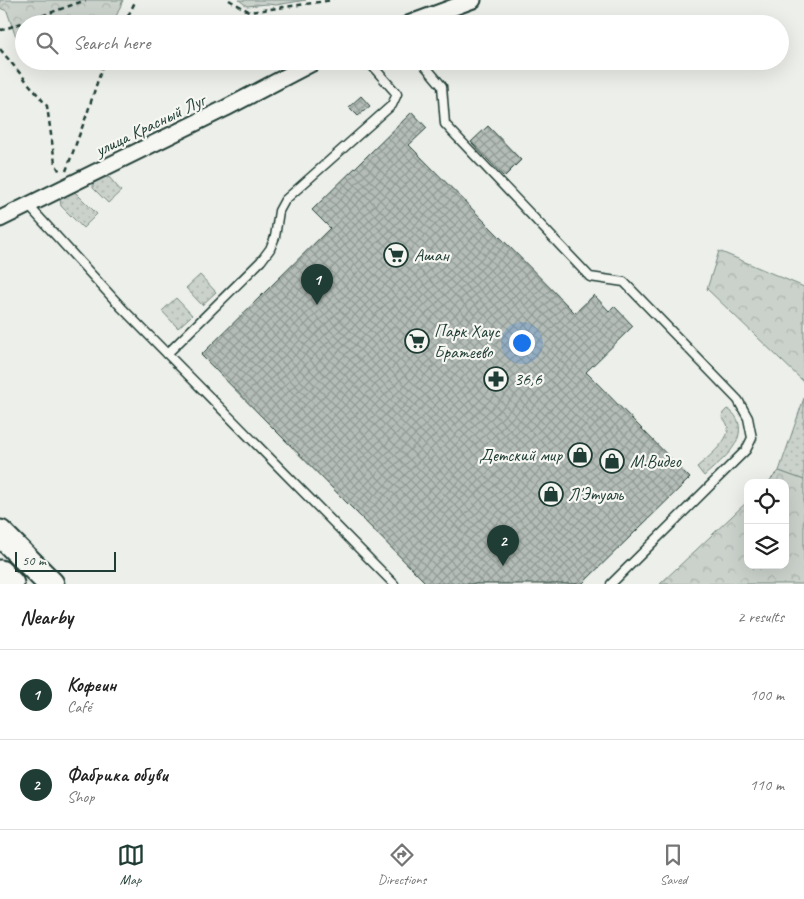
<!DOCTYPE html>
<html lang="en">
<head>
<meta charset="utf-8">
<style>
	:root { --surface:#fff; --page:#f2f2f2; --text:#222; --muted:#767676; --line:#e0e0e0; --accent:#1f3d34 }
	body { margin:0; font-family:Caveat,sans-serif; background:var(--page); color:var(--text) }
	.controls { position:absolute; right:15px; bottom:15px; display:grid; overflow:hidden; border-radius:10px; box-shadow:0 5px 20px #0002 }
	.controls button { width:45px; height:45px; display:grid; place-items:center; padding:0; border:0; border-bottom:1px solid var(--line); background:var(--surface); color:var(--text); font:25px sans-serif }
	.scale { position:absolute; left:15px; bottom:12px; width:101px; box-sizing:border-box; padding-left:5px; border:2px solid #1f3d34; border-top:0; font-size:14px; line-height:18px; white-space:nowrap; color:#1f3d34; -webkit-text-stroke:4px #f6f6f2; paint-order:stroke }
	.you { position:absolute; left:521px; top:342px; width:18px; height:18px; margin:-12px; border:4px solid #fff; border-radius:50%; background:#1a73e8; box-shadow:0 0 0 8px #1a73e833 }
	.badge { display:grid; place-items:center; width:32px; height:32px; border-radius:50%; background:var(--accent); color:#fff; font-size:16px; font-weight:700 }
	.pin { position:absolute; translate:-50% -41px; filter:drop-shadow(0 1px 2px #0008) }
	.pin::after { content:''; position:absolute; top:26px; width:18px; height:15px; background:inherit; clip-path:polygon(0 0,100% 0,50% 100%) }
	.list { margin:0; padding:0; list-style:none }
	h2 { display:flex; justify-content:space-between; align-items:center; height:65px; margin:0; padding:0 20px; font-size:21px }
	h2 small { font-size:16px; font-weight:400; color:var(--muted) }
	.list li { display:grid; grid-template-columns:32px 1fr auto; gap:15px; align-items:center; box-sizing:border-box; height:90px; padding:0 20px; border-top:1px solid var(--line) }
	.list b { display:block; font-size:19px; white-space:nowrap }
	.list p { margin:0; font-size:16px; white-space:nowrap; color:var(--muted) }
	.list em { font-size:16px; font-style:normal; color:var(--muted) }
	.icon { flex:none; width:28px; height:28px; fill:none; stroke:currentColor; stroke-width:2; stroke-linecap:round; stroke-linejoin:round }
	.map { position:relative; flex:none; width:804px; height:584px; overflow:hidden }
	.search { position:absolute; background:var(--surface); box-shadow:0 5px 20px #0002; left:15px; right:15px; top:15px; height:55px; display:flex; align-items:center; gap:12px; box-sizing:border-box; padding:0 18px; border-radius:28px; color:var(--muted); font-size:19px }
	.sheet { height:245px; background:var(--surface) }
	nav { display:flex; justify-content:space-around; align-items:center; box-sizing:border-box; height:70px; border-top:1px solid var(--line); background:var(--surface); font-size:14px; color:var(--muted) }
	nav a { display:grid; justify-items:center; gap:2px }
	nav .on { color:var(--accent) }
	.map>svg:first-child { display:block }
	.grass { fill:url(#grass-dots); stroke:#758880 }
	.forest { fill:url(#forest-crowns); stroke:#758880 }
	.building { fill:url(#building-cross-hatch); stroke:#1f3d34 }
	.lines { fill:none; stroke-linecap:round; stroke-linejoin:round }
	.lane-casing { stroke:#1f3d34; stroke-width:11 }
	.street-casing { stroke:#1f3d34; stroke-width:19 }
	.primary-casing { stroke:#1f3d34; stroke-width:29 }
	.path { stroke:#1f3d34; stroke-width:2.5; stroke-dasharray:5 4; stroke-linecap:butt }
	.lane { stroke:#f6f6f2; stroke-width:8 }
	.street { stroke:#f6f6f2; stroke-width:15 }
	.primary { stroke:#f6f6f2; stroke-width:25 }
	.labels { text-anchor:middle; dominant-baseline:central; stroke-width:4.5; stroke-linejoin:round; paint-order:stroke }
	.street-label { font-size:18px; fill:#1f3d34; stroke:#f6f6f2 }
	.poi-label { font-size:18px; fill:#1f3d34; stroke:#f6f6f2; text-anchor:start }
</style>
</head>
<body>
<div class="map">
<svg width="804" height="584" viewBox="0 0 804 584">
	<defs>
		<pattern id="grass-dots" width="8" height="8" patternUnits="userSpaceOnUse" patternTransform="scale(1.25)"><rect width="8" height="8" fill="#cbd2cc"/><path d="M2 2h.1M6 6h.1" fill="none" stroke="#aeb5b0" stroke-width="1.8" stroke-linecap="round"/></pattern>
		<pattern id="forest-crowns" width="20" height="18" patternUnits="userSpaceOnUse" patternTransform="scale(1.25)"><rect width="20" height="18" fill="#cbd2cc"/><path d="M2 6a3 3 0 1 1 6 0M12 15a3 3 0 1 1 6 0" fill="none" stroke="#aeb5b0"/></pattern>
		<pattern id="building-cross-hatch" width="8" height="8" patternUnits="userSpaceOnUse" patternTransform="scale(1.25)"><rect width="8" height="8" fill="#b4bdb8"/><path d="M0 0l8 8M0 8l8-8" fill="none" stroke="#929b96"/></pattern>
	</defs>
	<rect width="100%" height="100%" fill="#edefea"/>
	<filter id="ink" filterUnits="userSpaceOnUse"><feTurbulence type="fractalNoise" baseFrequency=".02" numOctaves="2"/><feDisplacementMap in="SourceGraphic" scale="10" xChannelSelector="R" yChannelSelector="G"/><feConvolveMatrix kernelMatrix="1 2 1 2 8 2 1 2 1" color-interpolation-filters="sRGB"/></filter>
	<g filter="url(#ink)">
		<path class="grass" d="M 105,177 L 109,177 L 121,191 L 108,203 L 93,188 L 93,183 Z
			M 73,191 L 77,194 L 97,214 L 83,228 L 61,206 L 60,199 Z
			M 200,275 L 216,292 L 202,305 L 186,288 Z
			M 176,298 L 192,315 L 178,328 L 162,311 Z
			M 804,398 L 804,480 L 779,471 Z
			M 727,409 C 732,411 736,416 738,421 C 746,444 719,462 704,476 L 697,467 C 706,459 734,438 727,424 C 727,423 723,418 722,417 L 723,413 Z"/>
		<path class="forest" d="M 0,0 L 123,0 L 113,24 L 24,24 L 24,50 L 14,32 L 7,11 L 0,8 Z
			M 239,0 L 306,0 L 276,5 L 267,4 L 247,6 Z
			M 35,61 L 88,61 L 80,67 L 61,69 L 43,67 Z
			M 719,251 L 804,287 L 804,382 L 707,289 Z
			M 779,471 L 804,480 L 804,584 L 660,584 L 748,501 L 748,565 L 785,565 L 785,483 L 767,483 Z"/>
		<path class="building" d="M 361,96 L 370,106 L 358,116 L 349,107 Z
			M 412,112 L 427,128 L 409,145 L 575,313 L 594,295 L 609,311 L 614,306 L 633,326 L 586,372 L 690,478 L 582,584 L 427,584 L 201,355 L 330,228 L 312,210 Z
			M 488,126 L 521,160 L 504,177 L 471,142 Z"/>
		<g class="lines">
			<g class="lane-casing">
				<path id="lane" d="M 421,61 L 442,86 L 445,124 L 590,277 L 624,282 L 738,400 L 748,418 L 752,438 L 746,450 L 611,584
					M 28,205 L 122,308 L 394,584
					M 167,354 L 261,261 L 270,249 L 275,237 L 279,211 L 285,200 L 392,105 L 397,94 L 368,61"/>
			</g>
			<g class="street-casing">
				<path id="street" d="M 408,24 L 473,0
					M 0,219 L 226,108 L 316,61"/>
			</g>
			<g class="primary-casing">
				<path id="primary" d="M 0,533 L 51,584
					M 0,573 L 11,584"/>
			</g>
			<path class="path" d="M 229,0 L 250,12 L 333,0
				M 124,24 L 136,0
				M 0,29 L 2,30 L 86,0
				M 0,49 L 47,106 L 55,163 L 61,174
				M 66,171 L 87,114 L 104,61"/>
			<use href="#lane" class="lane"/>
			<use href="#street" class="street"/>
			<use href="#primary" class="primary"/>
		</g>
	</g>
	<defs>
		<g id="supermarket-ring" transform="scale(1.25)"><circle r="9.5" fill="#f6f6f2" stroke="#1f3d34" stroke-width="1.5"/><path d="M-6-5.5h2.5l.6 2H6L4.5 2H-2.5L-4.4-4H-6ZM-1.5 3.2a1.3 1.3 0 1 0 .1 0ZM3 3.2a1.3 1.3 0 1 0 .1 0Z" fill="#1f3d34"/></g>
		<g id="pharmacy-ring" transform="scale(1.25)"><circle r="9.5" fill="#f6f6f2" stroke="#1f3d34" stroke-width="1.5"/><path d="M-2-6h4v4h4v4h-4v4h-4v-4h-4v-4h4Z" fill="#1f3d34"/></g>
		<g id="shop-ring" transform="scale(1.25)"><circle r="9.5" fill="#f6f6f2" stroke="#1f3d34" stroke-width="1.5"/><path d="M-5-2.5h2.3a2.7 3.5 0 0 1 5.4 0H5L5.5 6h-11ZM-1.5-2.5h3a1.5 2.3 0 0 0-3 0Z" fill="#1f3d34"/></g>
	</defs>
	<g fill-rule="evenodd">
		<use href="#supermarket-ring" x="396" y="255"/>
		<use href="#supermarket-ring" x="417" y="341"/>
		<use href="#pharmacy-ring" x="496" y="379"/>
		<use href="#shop-ring" x="580" y="455"/>
		<use href="#shop-ring" x="612" y="461"/>
		<use href="#shop-ring" x="551" y="494"/>
	</g>
	<g class="labels">
		<g class="street-label">
			<text transform="translate(150 125) rotate(-26)">улица Красный Луг</text>
		</g>
		<g class="poi-label">
			<text x="414" y="255">Ашан</text>
			<text x="434" y="331">Парк Хаус<tspan x="434" dy="21">Братеево</tspan></text>
			<text x="514" y="379">36,6</text>
			<text x="562" y="455" text-anchor="end">Детский мир</text>
			<text x="630" y="461">М.Видео</text>
			<text x="568" y="494">Л'Этуаль</text>
		</g>
	</g>
</svg>
<div class="controls">
<button><svg class="icon" aria-label="locate" viewBox="0 0 24 24"><circle cx="12" cy="12" r="6"/><path d="M12 2v4M12 18v4M2 12h4M18 12h4"/></svg></button>
<button><svg class="icon" aria-label="layers" viewBox="0 0 24 24"><path d="M12 4l9 5-9 5-9-5zM3 14l9 5 9-5"/></svg></button>
</div>
<div class="scale">50 m</div>
<div class="you"></div>
<div class="pin badge" style="left:317px;top:305px">1</div>
<div class="pin badge" style="left:503px;top:566px">2</div>
<div class="search"><svg class="icon" aria-label="search" viewBox="0 0 24 24"><circle cx="10" cy="10" r="6"/><path d="M15 15l6 6"/></svg>Search here</div>
</div>
<section class="sheet">
<h2>Nearby<small>2 results</small></h2>
<ul class="list">
<li><span class="badge">1</span><div><b>Кофеин</b><p>Café</p></div><em>100 m</em></li>
<li><span class="badge">2</span><div><b>Фабрика обуви</b><p>Shop</p></div><em>110 m</em></li>
</ul>
</section>
<nav>
<a class="on"><svg class="icon" aria-label="map" viewBox="0 0 24 24"><path d="M3 6l6-2 6 2 6-2v14l-6 2-6-2-6 2zM9 4v14M15 6v14"/></svg>Map</a>
<a><svg class="icon" aria-label="directions" viewBox="0 0 24 24"><path d="M12 3l9 9-9 9-9-9zM9 14v-3h6M13 9l2 2-2 2"/></svg>Directions</a>
<a><svg class="icon" aria-label="saved" viewBox="0 0 24 24"><path d="M7 4h10v16l-5-4-5 4z"/></svg>Saved</a>
</nav>
</body>
</html>
